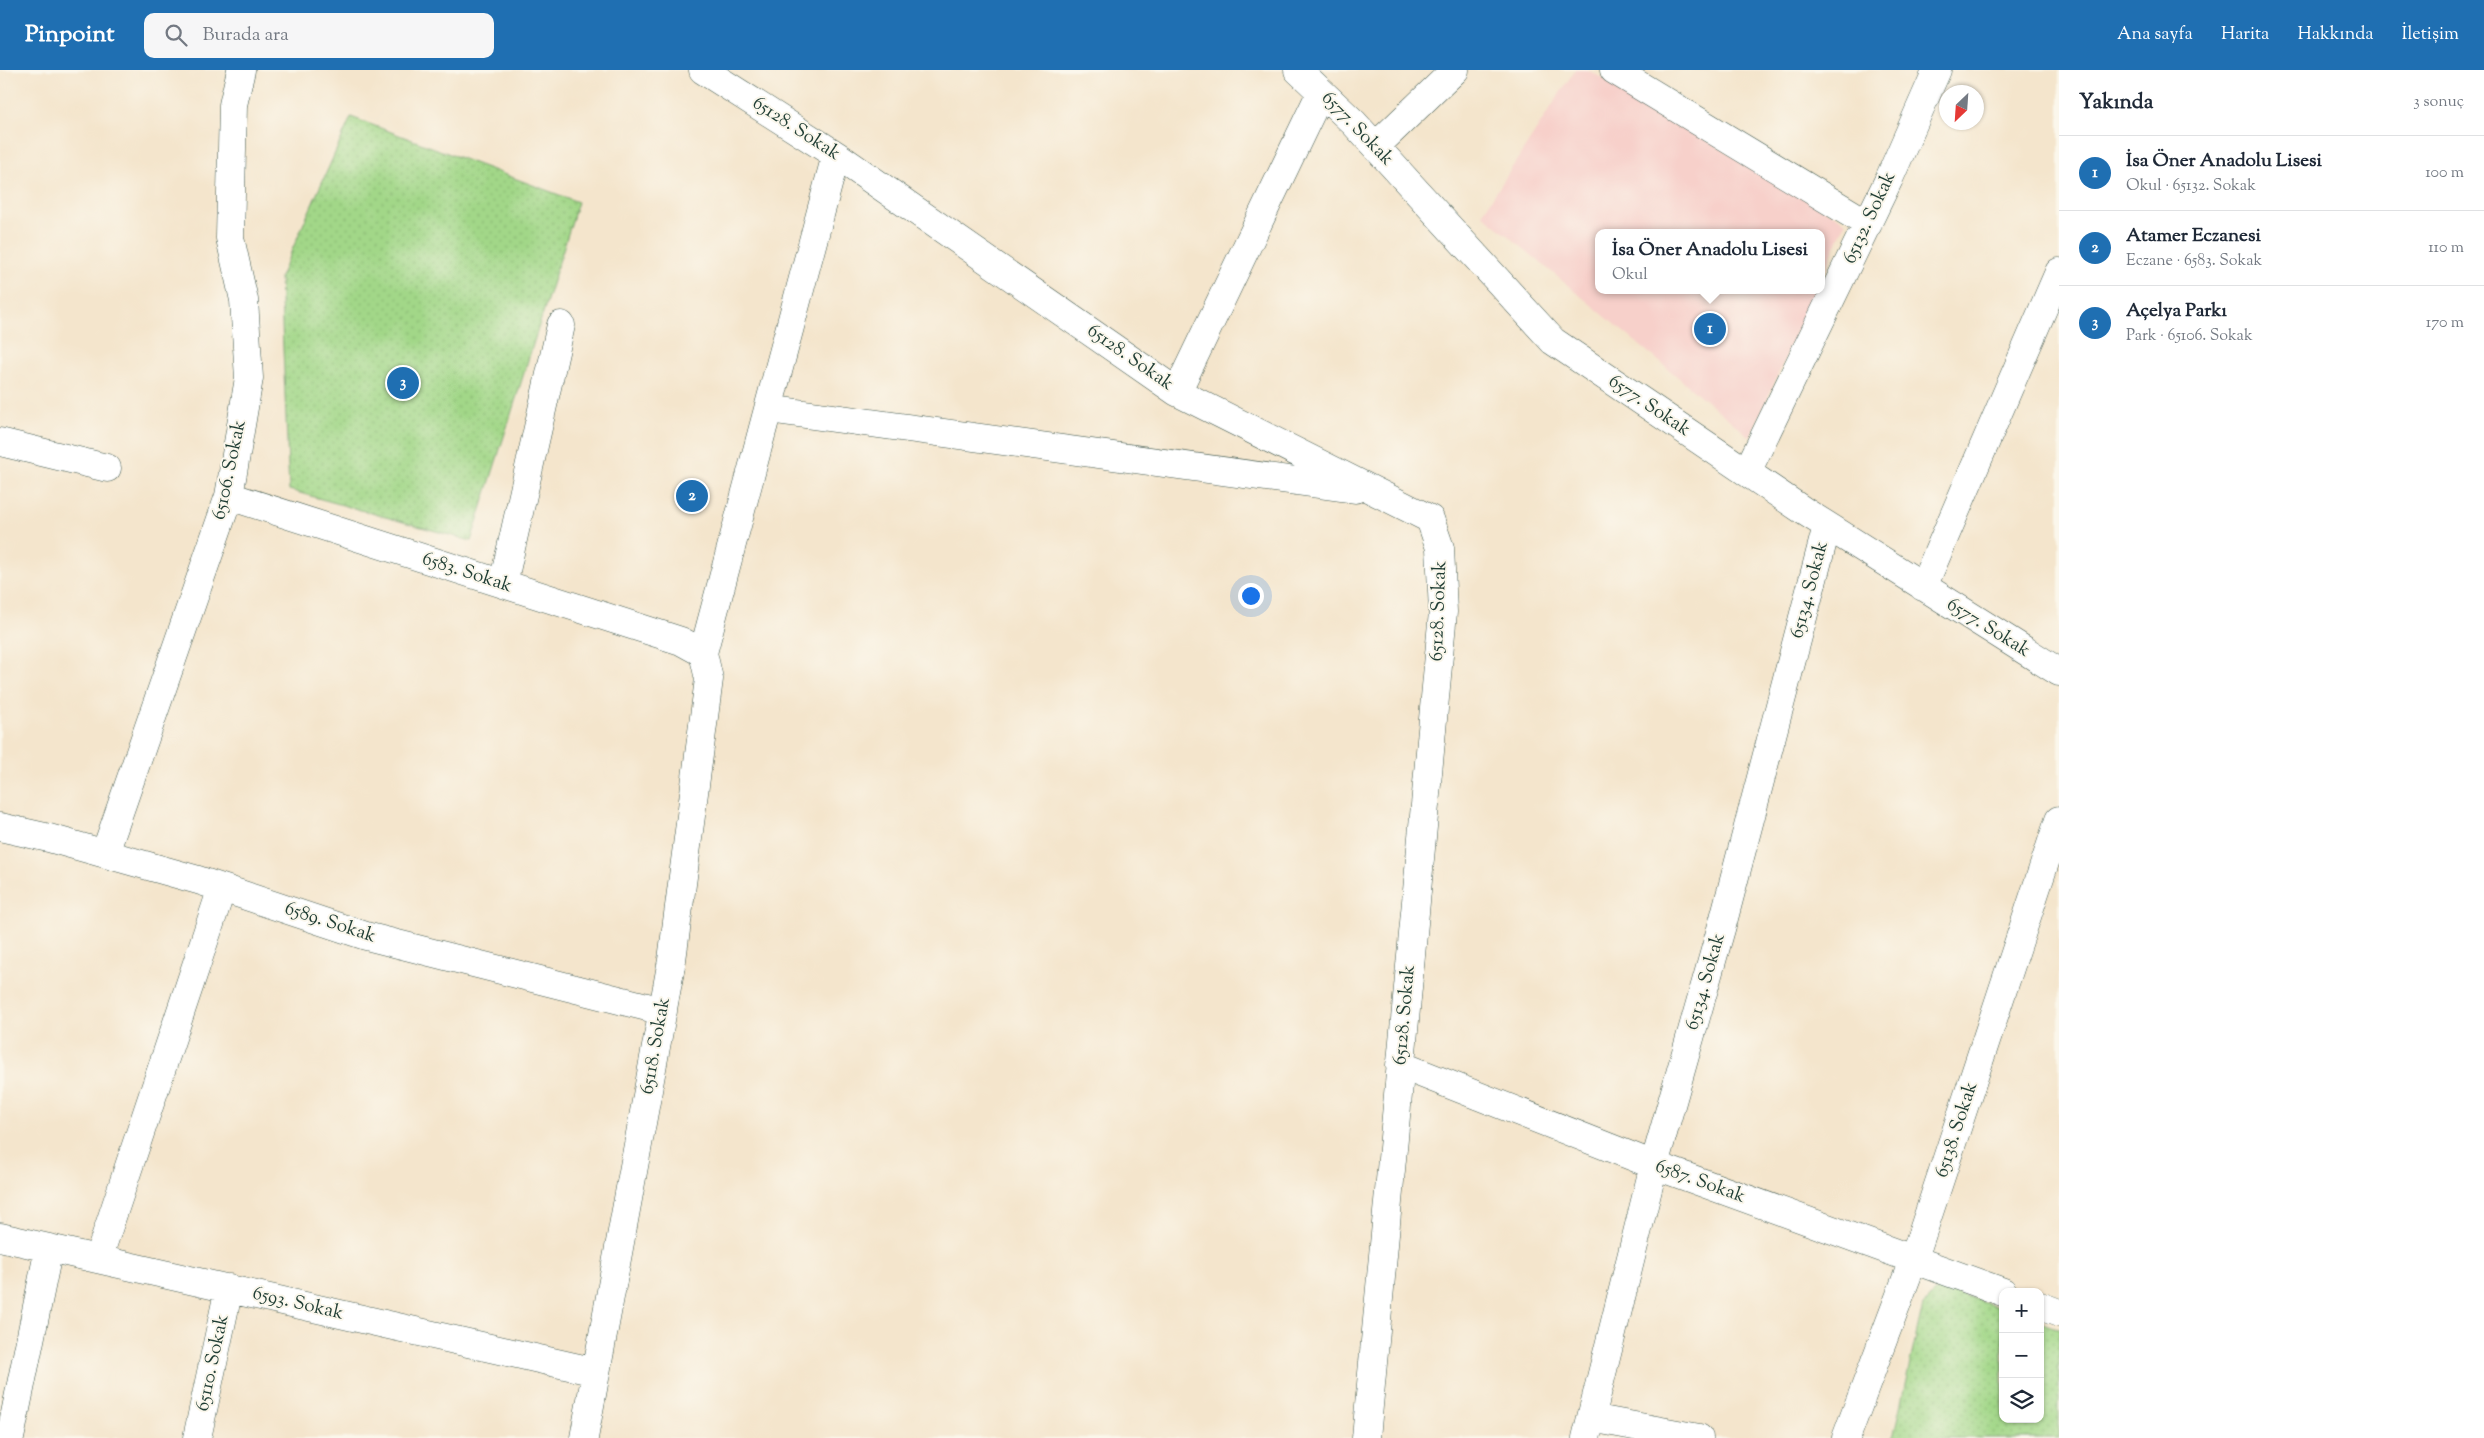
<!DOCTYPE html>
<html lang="tr">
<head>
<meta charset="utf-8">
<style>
	:root { --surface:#fff; --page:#f6f6f7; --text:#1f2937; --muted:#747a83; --line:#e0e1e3; --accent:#1f6fb2 }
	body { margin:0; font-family:"Sorts Mill Goudy",serif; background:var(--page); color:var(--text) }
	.controls { position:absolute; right:15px; bottom:15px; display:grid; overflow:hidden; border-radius:10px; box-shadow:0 1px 4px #0004 }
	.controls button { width:45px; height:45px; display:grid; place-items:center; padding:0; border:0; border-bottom:1px solid var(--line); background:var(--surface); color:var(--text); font:25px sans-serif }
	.compass { position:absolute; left:1939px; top:15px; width:45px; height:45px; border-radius:50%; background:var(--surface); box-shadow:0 1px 4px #0004; rotate:205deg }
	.you { position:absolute; left:1250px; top:525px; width:18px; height:18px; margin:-12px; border:4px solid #fff; border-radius:50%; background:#1a73e8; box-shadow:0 0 0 8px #1a73e833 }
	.badge { display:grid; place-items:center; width:32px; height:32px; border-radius:50%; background:var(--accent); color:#fff; font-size:16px; font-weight:700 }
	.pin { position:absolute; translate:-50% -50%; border:2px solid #fff; box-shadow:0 1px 5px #0006 }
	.popup { position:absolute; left:1595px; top:159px; width:230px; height:65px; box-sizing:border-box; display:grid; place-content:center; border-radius:10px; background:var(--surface); filter:drop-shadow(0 1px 4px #0005); font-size:16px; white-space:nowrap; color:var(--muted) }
	.popup b { font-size:19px; color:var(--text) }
	.popup::after { content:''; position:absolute; left:50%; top:100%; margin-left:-10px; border:10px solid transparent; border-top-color:var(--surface) }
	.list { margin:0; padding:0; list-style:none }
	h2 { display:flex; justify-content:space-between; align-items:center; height:65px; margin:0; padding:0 20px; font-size:21px }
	h2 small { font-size:16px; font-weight:400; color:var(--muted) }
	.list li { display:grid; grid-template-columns:32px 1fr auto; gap:15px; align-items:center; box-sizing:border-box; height:75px; padding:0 20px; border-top:1px solid var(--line) }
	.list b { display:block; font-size:19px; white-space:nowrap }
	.list p { margin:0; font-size:16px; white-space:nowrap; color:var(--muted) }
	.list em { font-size:16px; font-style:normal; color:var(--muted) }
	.icon { flex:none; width:28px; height:28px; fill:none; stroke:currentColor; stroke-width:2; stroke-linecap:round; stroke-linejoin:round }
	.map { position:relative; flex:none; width:2059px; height:1368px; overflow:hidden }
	header { display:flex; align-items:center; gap:30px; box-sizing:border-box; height:70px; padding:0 25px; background:var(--accent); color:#fff }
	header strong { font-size:24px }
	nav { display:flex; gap:28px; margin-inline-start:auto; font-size:18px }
	.search { width:350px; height:45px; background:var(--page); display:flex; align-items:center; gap:12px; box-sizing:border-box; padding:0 18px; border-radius:10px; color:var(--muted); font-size:19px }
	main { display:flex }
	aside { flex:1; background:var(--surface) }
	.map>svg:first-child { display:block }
	.built { fill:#f7d0ca }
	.park { fill:url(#park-dots); stroke:#608a5e }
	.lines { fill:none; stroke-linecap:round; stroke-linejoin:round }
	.minor-casing { stroke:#3f564b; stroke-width:29 }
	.minor { stroke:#fff; stroke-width:28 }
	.labels { text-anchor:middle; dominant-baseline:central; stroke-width:4; stroke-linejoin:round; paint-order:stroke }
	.street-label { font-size:19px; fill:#1f3d34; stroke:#fbf7ec }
</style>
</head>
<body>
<header>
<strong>Pinpoint</strong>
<div class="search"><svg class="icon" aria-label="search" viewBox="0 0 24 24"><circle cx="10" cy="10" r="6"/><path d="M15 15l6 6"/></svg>Burada ara</div>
<nav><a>Ana sayfa</a><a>Harita</a><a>Hakkında</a><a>İletişim</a></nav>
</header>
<main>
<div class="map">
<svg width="2059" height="1368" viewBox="0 0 2059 1368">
	<defs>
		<pattern id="park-dots" width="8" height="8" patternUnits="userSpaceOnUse" patternTransform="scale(1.25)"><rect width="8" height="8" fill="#a2d788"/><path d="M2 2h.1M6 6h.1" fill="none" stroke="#8bb976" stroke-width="1.8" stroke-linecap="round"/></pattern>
	</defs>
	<rect width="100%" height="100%" fill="#fbf7ec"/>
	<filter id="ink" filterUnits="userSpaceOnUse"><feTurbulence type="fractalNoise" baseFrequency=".02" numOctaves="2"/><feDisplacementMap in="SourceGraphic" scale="10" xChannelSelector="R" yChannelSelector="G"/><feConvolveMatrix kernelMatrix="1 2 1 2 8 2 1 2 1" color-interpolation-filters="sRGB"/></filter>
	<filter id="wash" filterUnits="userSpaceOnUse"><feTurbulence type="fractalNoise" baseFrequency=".0096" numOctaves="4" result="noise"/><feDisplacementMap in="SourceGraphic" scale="20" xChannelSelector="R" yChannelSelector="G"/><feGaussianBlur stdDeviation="1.12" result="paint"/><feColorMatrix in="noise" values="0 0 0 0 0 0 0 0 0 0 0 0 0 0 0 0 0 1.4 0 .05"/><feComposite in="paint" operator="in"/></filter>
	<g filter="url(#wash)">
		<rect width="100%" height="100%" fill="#f4e5cc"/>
		<path class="built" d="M 1575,0 L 1588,0 L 1846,152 L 1821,208 L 1821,163 L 1599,163 L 1599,220 L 1816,220 L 1750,367 L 1482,144 Z"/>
		<path class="park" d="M 351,47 L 578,132 L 471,471 L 289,420 L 280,207 Z
			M 1940,1217 L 2003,1239 L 2003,1349 L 2040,1349 L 2040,1252 L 2059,1259 L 2059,1368 L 1893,1368 L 1923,1235 Z"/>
	</g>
	<g filter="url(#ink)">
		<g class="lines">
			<g class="minor-casing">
				<path id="minor" d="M 703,0 L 836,85 L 1177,322 L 1430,449 L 1440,478 L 1443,542 L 1366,1368
					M 1298,0 L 1354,53 L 1553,271 L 1804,441 L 2059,602
					M 1614,0 L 1868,154
					M 1376,76 L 1455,0
					M 1177,322 L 1321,22
					M 768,339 L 836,85
					M 0,372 L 107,398
					M 1747,402 L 1889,109 L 1937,0
					M 229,426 L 681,571 L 703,583
					M 503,514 L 561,255
					M 1923,517 L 2059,202
					M 0,757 L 49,768 L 198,810 L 366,866 L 663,941
					M 105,783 L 229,426 L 249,308 L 244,230 L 230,168 L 233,35 L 241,0
					M 1400,995 L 1654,1095 L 2003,1222
					M 0,1167 L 596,1302
					M 98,1189 L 222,818
					M 2040,1236 L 2059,1243
					M 1591,1348 L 1699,1368
					M 10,1368 L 49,1178
					M 197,1368 L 229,1218
					M 584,1368 L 672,890 L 709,609 L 703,583 L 768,339 L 1355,419
					M 1586,1368 L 1654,1095 L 1723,852 L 1827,456
					M 1846,1368 L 1914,1188 L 2059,750"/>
			</g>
			<use href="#minor" class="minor"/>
		</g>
	</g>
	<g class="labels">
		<g class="street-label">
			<text transform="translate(796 59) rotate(33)">65128. Sokak</text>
			<text transform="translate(1357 59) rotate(46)">6577. Sokak</text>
			<text transform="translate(1870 148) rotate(-65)">65132. Sokak</text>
			<text transform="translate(1130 288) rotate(35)">65128. Sokak</text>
			<text transform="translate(1649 336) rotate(34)">6577. Sokak</text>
			<text transform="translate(230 400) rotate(-78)">65106. Sokak</text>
			<text transform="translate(467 503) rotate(18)">6583. Sokak</text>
			<text transform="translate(1810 520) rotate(-75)">65134. Sokak</text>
			<text transform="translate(1439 541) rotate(-88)">65128. Sokak</text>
			<text transform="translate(1988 558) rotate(32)">6577. Sokak</text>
			<text transform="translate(330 853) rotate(18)">6589. Sokak</text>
			<text transform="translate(1706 912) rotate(-74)">65134. Sokak</text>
			<text transform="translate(1405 945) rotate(-85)">65128. Sokak</text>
			<text transform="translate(656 976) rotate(-80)">65118. Sokak</text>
			<text transform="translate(1957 1060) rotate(-72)">65138. Sokak</text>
			<text transform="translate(1700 1112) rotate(20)">6587. Sokak</text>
			<text transform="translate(298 1234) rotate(13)">6593. Sokak</text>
			<text transform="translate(213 1293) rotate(-78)">65110. Sokak</text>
		</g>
	</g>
</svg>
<div class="controls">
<button>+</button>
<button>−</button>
<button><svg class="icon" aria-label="layers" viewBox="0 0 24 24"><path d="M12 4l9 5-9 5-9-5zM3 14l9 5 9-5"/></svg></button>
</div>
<svg class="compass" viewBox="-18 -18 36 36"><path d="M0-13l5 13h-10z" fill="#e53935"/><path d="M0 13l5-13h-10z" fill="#747a83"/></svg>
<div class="you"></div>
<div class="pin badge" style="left:1710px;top:259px">1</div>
<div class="popup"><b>İsa Öner Anadolu Lisesi</b>Okul</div>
<div class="pin badge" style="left:692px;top:426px">2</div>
<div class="pin badge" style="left:403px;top:313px">3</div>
</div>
<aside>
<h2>Yakında<small>3 sonuç</small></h2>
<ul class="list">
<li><span class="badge">1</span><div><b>İsa Öner Anadolu Lisesi</b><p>Okul · 65132. Sokak</p></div><em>100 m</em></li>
<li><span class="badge">2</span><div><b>Atamer Eczanesi</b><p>Eczane · 6583. Sokak</p></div><em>110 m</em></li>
<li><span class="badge">3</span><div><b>Açelya Parkı</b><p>Park · 65106. Sokak</p></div><em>170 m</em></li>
</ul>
</aside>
</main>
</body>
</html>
